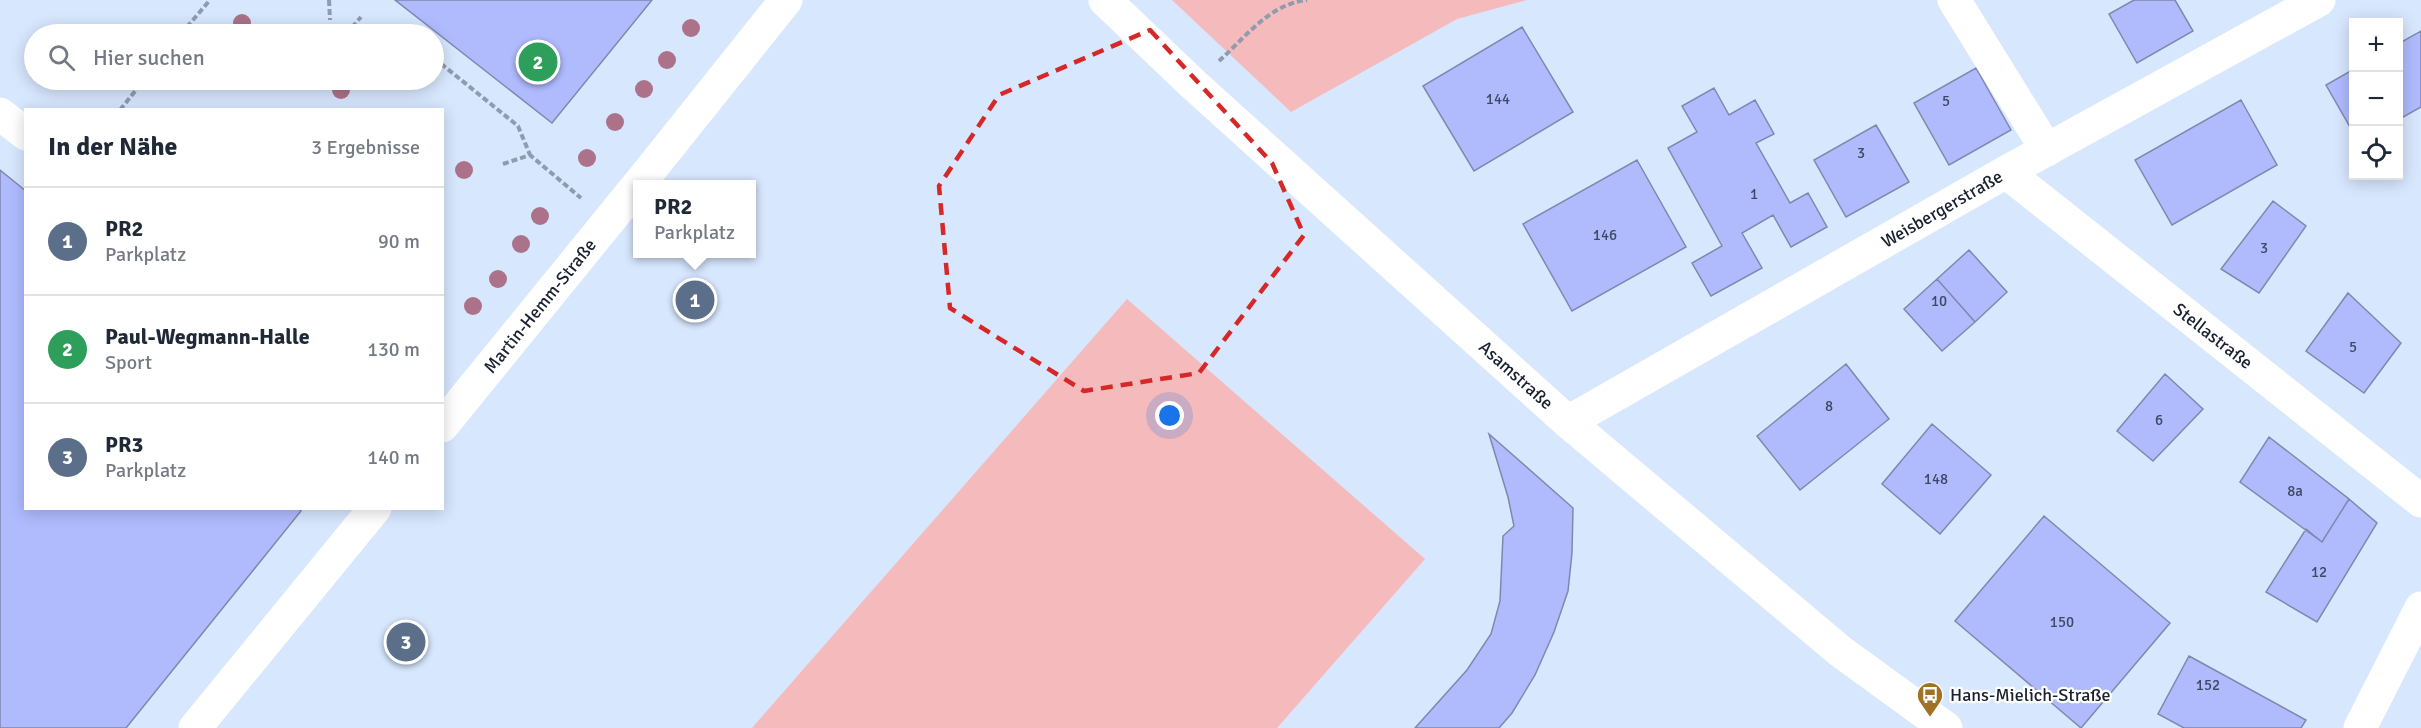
<!DOCTYPE html>
<html lang="de">
<head>
<meta charset="utf-8">
<style>
	:root { --surface:#fff; --page:#f2f2f3; --text:#1f2937; --muted:#747a83; --line:#e0e1e3; --accent:#a07324 }
	body { margin:0; font-family:Signika,sans-serif; background:var(--page); color:var(--text) }
	.controls { position:absolute; right:18px; top:18px; display:grid; overflow:hidden; border-radius:0px; box-shadow:0 3px 15px #0003 }
	.controls button { width:54px; height:54px; display:grid; place-items:center; padding:0; border:0; border-bottom:2px solid var(--line); background:var(--surface); color:var(--text); font:30px sans-serif }
	.you { position:absolute; left:1170px; top:416px; width:21px; height:21px; margin:-15px; border:4px solid #fff; border-radius:50%; background:#1a73e8; box-shadow:0 0 0 9px #1a73e833 }
	.badge { display:grid; place-items:center; width:39px; height:39px; border-radius:50%; background:var(--accent); color:#fff; font-size:20px; font-weight:700 }
	.pin { position:absolute; translate:-50% -50%; border:3px solid #fff; box-shadow:0 2px 6px #0006 }
	.popup { position:absolute; left:633px; top:180px; width:123px; height:78px; box-sizing:border-box; display:grid; place-content:center; border-radius:0px; background:var(--surface); filter:drop-shadow(0 2px 4px #0005); font-size:20px; white-space:nowrap; color:var(--muted) }
	.popup b { font-size:22px; color:var(--text) }
	.popup::after { content:''; position:absolute; left:50%; top:100%; margin-left:-12px; border:12px solid transparent; border-top-color:var(--surface) }
	.list { margin:0; padding:0; list-style:none }
	h2 { display:flex; justify-content:space-between; align-items:center; height:78px; margin:0; padding:0 24px; font-size:26px }
	h2 small { font-size:20px; font-weight:400; color:var(--muted) }
	.list li { display:grid; grid-template-columns:39px 1fr auto; gap:18px; align-items:center; box-sizing:border-box; height:108px; padding:0 24px; border-top:2px solid var(--line) }
	.list b { display:block; font-size:22px; white-space:nowrap }
	.list p { margin:0; font-size:20px; white-space:nowrap; color:var(--muted) }
	.list em { font-size:20px; font-style:normal; color:var(--muted) }
	.icon { flex:none; width:33px; height:33px; fill:none; stroke:currentColor; stroke-width:2; stroke-linecap:round; stroke-linejoin:round }
	.map { position:relative; flex:none; width:2421px; height:728px; overflow:hidden }
	.search { position:absolute; background:var(--surface); box-shadow:0 3px 15px #0003; left:24px; top:24px; width:420px; height:66px; display:flex; align-items:center; gap:15px; box-sizing:border-box; padding:0 21px; border-radius:33px; color:var(--muted); font-size:22px }
	.panel { position:absolute; background:var(--surface); box-shadow:0 3px 15px #0003; left:24px; top:108px; width:420px; height:402px; border-radius:0px }
	.map>svg:first-child { display:block }
	.green { fill:#f5babb }
	.building { fill:#b0bbfe; stroke:#8087ae; stroke-width:1.5 }
	.lines { fill:none; stroke-linecap:round; stroke-linejoin:round }
	.path { stroke:#8e9caf; stroke-width:4; stroke-dasharray:6 3; stroke-linecap:butt }
	.minor { stroke:#fff; stroke-width:33 }
	.tree { fill:#ac7289 }
	.marked { fill:none; stroke:#d62828; stroke-width:4.5; stroke-dasharray:12 8; stroke-linejoin:round }
	.labels { text-anchor:middle; dominant-baseline:central; stroke-width:4.5; stroke-linejoin:round; paint-order:stroke }
	.number-label { font-size:15px; fill:#3e4863 }
	.street-label { font-size:18px; fill:#18212f; stroke:#fff }
	.poi-label { font-size:18px; fill:#18212f; stroke:#fff; text-anchor:start }
</style>
</head>
<body>
<div class="map">
<svg width="2421" height="728" viewBox="0 0 2421 728">
	<rect width="100%" height="100%" fill="#d7e7fe"/>
	<path class="green" d="M 1172,0 L 1527,0 L 1457,19 L 1291,112 Z
		M 1127,299 L 1425,559 L 1277,728 L 752,728 Z"/>
	<path class="building" d="M 395,0 L 652,0 L 552,123 Z
		M 2134,0 L 2175,0 L 2193,31 L 2137,63 L 2109,14 Z
		M 1522,27 L 1573,112 L 1474,171 L 1423,86 Z
		M 2421,31 L 2421,107 L 2398,120 L 2398,44 Z
		M 1976,68 L 2011,130 L 1949,165 L 1914,103 Z
		M 2354,69 L 2354,134 L 2326,85 Z
		M 1714,88 L 1729,115 L 1755,100 L 1774,134 L 1756,143 L 1790,203 L 1808,193 L 1827,227 L 1791,247 L 1773,215 L 1742,233 L 1762,268 L 1711,296 L 1692,263 L 1722,246 L 1668,148 L 1697,132 L 1682,106 Z
		M 2241,100 L 2277,165 L 2172,225 L 2135,160 Z
		M 1876,125 L 1909,182 L 1846,217 L 1814,160 Z
		M 1637,160 L 1686,247 L 1572,311 L 1523,224 Z
		M 0,170 L 26,191 L 26,508 L 297,508 L 301,511 L 126,728 L 0,728 Z
		M 2273,201 L 2306,226 L 2259,293 L 2221,269 Z
		M 1969,250 L 2007,292 L 1975,322 L 1937,279 Z
		M 1937,279 L 1975,322 L 1942,351 L 1904,309 Z
		M 2348,293 L 2401,343 L 2364,393 L 2306,351 Z
		M 1846,364 L 1889,419 L 1800,490 L 1757,436 Z
		M 2165,374 L 2203,409 L 2153,461 L 2117,431 Z
		M 1932,424 L 1991,475 L 1940,534 L 1882,484 Z
		M 1489,434 L 1573,508 L 1572,553 L 1568,591 L 1554,632 L 1535,675 L 1512,713 L 1499,728 L 1415,728 L 1467,670 L 1491,634 L 1500,601 L 1503,536 L 1514,526 L 1508,497 Z
		M 2269,437 L 2349,499 L 2322,542 L 2240,482 Z
		M 2349,499 L 2377,523 L 2317,622 L 2266,592 L 2306,529 L 2322,542 Z
		M 2044,516 L 2170,623 L 2081,728 L 1955,621 Z
		M 2189,656 L 2306,720 L 2301,728 L 2184,728 L 2158,714 Z"/>
	<g class="lines">
		<path class="path" d="M 329,0 L 330,20
			M 400,31 L 404,34
			M 181,34 L 210,0
			M 346,34 L 361,17
			M 434,58 L 518,126 L 530,155
			M 1219,61 C 1245,38 1269,4 1307,0
			M 120,110 L 144,80
			M 503,164 L 530,155 L 581,198"/>
		<path class="minor" d="M 1105,0 L 1193,84 L 1568,422 L 1840,651 L 1946,728
			M 1954,0 L 2047,150
			M 0,114 L 26,134
			M 2006,172 L 2421,501
			M 639,184 L 786,0
			M 1568,422 L 2006,172 L 2319,0
			M 442,426 L 638,185
			M 195,728 L 375,508
			M 2360,728 L 2421,608"/>
	</g>
	<g class="tree">
		<circle cx="242" cy="23" r="9"/>
		<circle cx="691" cy="28" r="9"/>
		<circle cx="667" cy="60" r="9"/>
		<circle cx="644" cy="89" r="9"/>
		<circle cx="341" cy="90" r="9"/>
		<circle cx="615" cy="122" r="9"/>
		<circle cx="587" cy="158" r="9"/>
		<circle cx="464" cy="170" r="9"/>
		<circle cx="540" cy="216" r="9"/>
		<circle cx="521" cy="244" r="9"/>
		<circle cx="498" cy="279" r="9"/>
		<circle cx="473" cy="306" r="9"/>
	</g>
	<path class="marked" d="M 1150,30 L 1272,163 L 1304,235 L 1199,373 L 1084,391 L 950,308 L 939,186 L 999,95 Z"/>
	<defs>
		<g id="bus-pin" transform="scale(1.35)"><path d="M0 17L-7.5 6A9.5 9.5 0 1 1 7.5 6Z" fill="#a07324" stroke="#fff"/><path d="M-5-6H5V4H4V6H2V4H-2V6H-4V4H-5ZM-3.5-4V0h7V-4ZM-3.5 1.2v1.5H-2V1.2ZM2 1.2v1.5H3.5V1.2Z" fill="#fff"/></g>
	</defs>
	<g fill-rule="evenodd">
		<use href="#bus-pin" x="1930" y="695"/>
	</g>
	<g class="labels">
		<g class="number-label">
			<text x="1498" y="99">144</text>
			<text x="1946" y="101">5</text>
			<text x="1861" y="153">3</text>
			<text x="1754" y="194">1</text>
			<text x="1605" y="235">146</text>
			<text x="2264" y="248">3</text>
			<text x="1939" y="301">10</text>
			<text x="2353" y="347">5</text>
			<text x="1829" y="406">8</text>
			<text x="2159" y="420">6</text>
			<text x="1936" y="479">148</text>
			<text x="2295" y="491">8a</text>
			<text x="2319" y="572">12</text>
			<text x="2062" y="622">150</text>
			<text x="2208" y="685">152</text>
		</g>
		<g class="street-label">
			<text transform="translate(1942 209) rotate(-30)">Weisbergerstraße</text>
			<text transform="translate(540 306) rotate(-51)">Martin-Hemm-Straße</text>
			<text transform="translate(2213 336) rotate(38)">Stellastraße</text>
			<text transform="translate(1516 375) rotate(42)">Asamstraße</text>
		</g>
		<g class="poi-label">
			<text x="1950" y="695">Hans-Mielich-Straße</text>
		</g>
	</g>
</svg>
<div class="controls">
<button>+</button>
<button>−</button>
<button><svg class="icon" aria-label="locate" viewBox="0 0 24 24"><circle cx="12" cy="12" r="6"/><path d="M12 2v4M12 18v4M2 12h4M18 12h4"/></svg></button>
</div>
<div class="you"></div>
<div class="pin badge" style="left:695px;top:300px;background:#5c6f8a">1</div>
<div class="popup"><b>PR2</b>Parkplatz</div>
<div class="pin badge" style="left:538px;top:62px;background:#2e9e5b">2</div>
<div class="pin badge" style="left:406px;top:642px;background:#5c6f8a">3</div>
<div class="search"><svg class="icon" aria-label="search" viewBox="0 0 24 24"><circle cx="10" cy="10" r="6"/><path d="M15 15l6 6"/></svg>Hier suchen</div>
<section class="panel">
<h2>In der Nähe<small>3 Ergebnisse</small></h2>
<ul class="list">
<li><span class="badge" style="background:#5c6f8a">1</span><div><b>PR2</b><p>Parkplatz</p></div><em>90 m</em></li>
<li><span class="badge" style="background:#2e9e5b">2</span><div><b>Paul-Wegmann-Halle</b><p>Sport</p></div><em>130 m</em></li>
<li><span class="badge" style="background:#5c6f8a">3</span><div><b>PR3</b><p>Parkplatz</p></div><em>140 m</em></li>
</ul>
</section>
</div>
</body>
</html>
